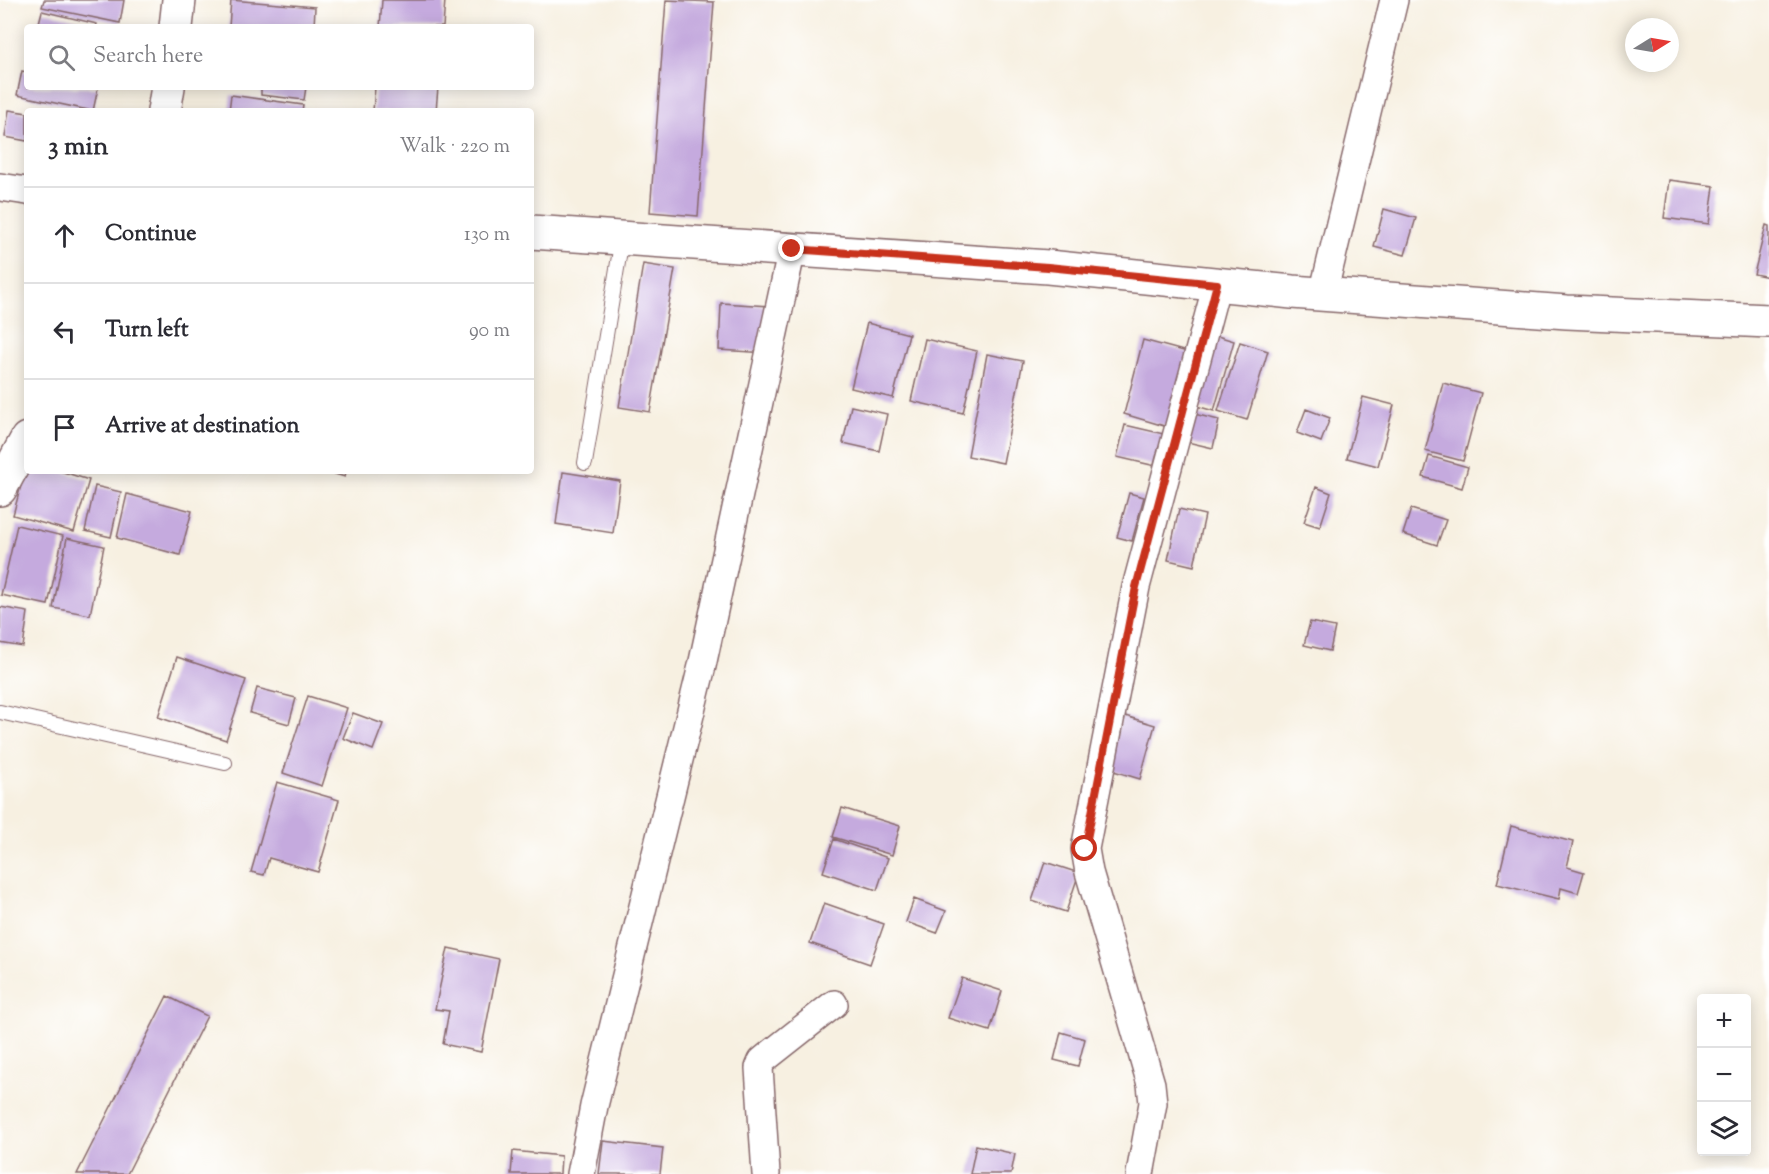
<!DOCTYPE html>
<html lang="en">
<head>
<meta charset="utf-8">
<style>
	:root { --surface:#fff; --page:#f7f7f7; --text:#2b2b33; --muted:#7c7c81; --line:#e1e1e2 }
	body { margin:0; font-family:"Sorts Mill Goudy",serif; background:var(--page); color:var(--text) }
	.controls { position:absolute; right:18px; bottom:18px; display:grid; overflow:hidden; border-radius:6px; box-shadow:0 3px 15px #0003 }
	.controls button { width:54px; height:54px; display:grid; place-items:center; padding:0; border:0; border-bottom:2px solid var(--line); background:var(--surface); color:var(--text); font:30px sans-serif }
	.compass { position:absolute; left:1625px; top:18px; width:54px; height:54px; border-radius:50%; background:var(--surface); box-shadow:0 3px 15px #0003; rotate:79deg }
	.stop { position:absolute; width:18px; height:18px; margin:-14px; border:4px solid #c8321e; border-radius:50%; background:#fff }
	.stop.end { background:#c8321e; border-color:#fff; box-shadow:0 2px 6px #0008 }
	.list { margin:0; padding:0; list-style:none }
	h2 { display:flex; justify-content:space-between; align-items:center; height:78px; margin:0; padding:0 24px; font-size:26px }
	h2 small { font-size:20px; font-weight:400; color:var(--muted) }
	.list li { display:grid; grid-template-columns:39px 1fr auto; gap:18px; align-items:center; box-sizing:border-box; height:96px; padding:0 24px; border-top:2px solid var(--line) }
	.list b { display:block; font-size:22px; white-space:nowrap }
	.list em { font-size:20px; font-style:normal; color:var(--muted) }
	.icon { flex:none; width:33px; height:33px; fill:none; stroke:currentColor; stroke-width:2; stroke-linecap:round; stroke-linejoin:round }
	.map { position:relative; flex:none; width:1769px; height:1174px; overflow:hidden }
	.search { position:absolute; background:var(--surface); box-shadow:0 3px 15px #0003; left:24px; top:24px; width:510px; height:66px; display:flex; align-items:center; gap:15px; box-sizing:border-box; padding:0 21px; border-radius:6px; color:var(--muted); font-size:22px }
	.panel { position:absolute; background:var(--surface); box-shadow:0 3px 15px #0003; left:24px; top:108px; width:510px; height:366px; border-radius:6px }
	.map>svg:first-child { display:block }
	.building { fill:#c5aade }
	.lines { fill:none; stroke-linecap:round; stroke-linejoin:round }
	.lane-casing { stroke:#87686b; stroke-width:16 }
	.street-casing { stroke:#87686b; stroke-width:30 }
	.secondary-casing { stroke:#87686b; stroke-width:36 }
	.lane { stroke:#fff; stroke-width:14 }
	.street { stroke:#fff; stroke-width:27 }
	.secondary { stroke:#fff; stroke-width:33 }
	.route { stroke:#c8321e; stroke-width:8 }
</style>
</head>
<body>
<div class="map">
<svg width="1769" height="1174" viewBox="0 0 1769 1174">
	<rect width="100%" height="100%" fill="#fff"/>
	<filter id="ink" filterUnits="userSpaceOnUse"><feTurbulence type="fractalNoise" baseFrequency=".0167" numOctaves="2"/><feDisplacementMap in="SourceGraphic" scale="12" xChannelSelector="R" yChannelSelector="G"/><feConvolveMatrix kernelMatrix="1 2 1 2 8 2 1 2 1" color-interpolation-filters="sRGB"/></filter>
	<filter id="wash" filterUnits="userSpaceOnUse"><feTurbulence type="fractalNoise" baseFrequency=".008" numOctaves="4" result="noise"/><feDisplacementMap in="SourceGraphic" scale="24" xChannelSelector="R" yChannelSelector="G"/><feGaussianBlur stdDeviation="1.35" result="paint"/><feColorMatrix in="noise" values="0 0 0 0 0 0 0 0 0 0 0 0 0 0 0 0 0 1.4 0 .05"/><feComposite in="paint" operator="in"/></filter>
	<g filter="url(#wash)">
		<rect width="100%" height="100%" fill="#f7f0e1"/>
		<g id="blocks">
			<path class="building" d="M 44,0 L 124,0 L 120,23 L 42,7 Z
				M 231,0 L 315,7 L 314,27 L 229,27 Z
				M 382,0 L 445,0 L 443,27 L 380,27 Z
				M 666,0 L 714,2 L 698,216 L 650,212 Z
				M 42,11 L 97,24 L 96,27 L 38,27 Z
				M 22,71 L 27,72 L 27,87 L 98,88 L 93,111 L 17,95 Z
				M 261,87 L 306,87 L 304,100 L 261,95 Z
				M 375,87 L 438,87 L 436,111 L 373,111 Z
				M 231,95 L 303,105 L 302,111 L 229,111 Z
				M 9,110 L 27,113 L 27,141 L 5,137 Z
				M 1669,180 L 1714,186 L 1709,224 L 1664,218 Z
				M 1384,209 L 1416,218 L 1405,255 L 1374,247 Z
				M 1766,225 L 1769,226 L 1769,277 L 1754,274 Z
				M 643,264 L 675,269 L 650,412 L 619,407 Z
				M 721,303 L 770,306 L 768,353 L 719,350 Z
				M 867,323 L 909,334 L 893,398 L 851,388 Z
				M 1214,335 L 1234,341 L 1214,411 L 1193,405 Z
				M 925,339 L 977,351 L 963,413 L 911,401 Z
				M 1143,340 L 1191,353 L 1171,428 L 1124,414 Z
				M 1240,342 L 1268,351 L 1247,420 L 1218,411 Z
				M 987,354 L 1023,361 L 1003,463 L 968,456 Z
				M 1443,383 L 1481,393 L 1463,461 L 1425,451 Z
				M 1363,397 L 1394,405 L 1378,466 L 1347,458 Z
				M 851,406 L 887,414 L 879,451 L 843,443 Z
				M 1306,409 L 1330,418 L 1321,442 L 1297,433 Z
				M 1190,413 L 1219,420 L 1213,448 L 1183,441 Z
				M 1125,425 L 1168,435 L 1160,467 L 1117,457 Z
				M 1429,456 L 1468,467 L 1462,488 L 1423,477 Z
				M 26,467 L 27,471 L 60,471 L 89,480 L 74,532 L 13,515 Z
				M 325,471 L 346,471 L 345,477 Z
				M 563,472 L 620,481 L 613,533 L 556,524 Z
				M 95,486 L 121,492 L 111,537 L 85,531 Z
				M 1316,487 L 1331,493 L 1320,527 L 1304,522 Z
				M 1129,493 L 1144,497 L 1132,541 L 1117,537 Z
				M 127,494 L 192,511 L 180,555 L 117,538 Z
				M 1179,509 L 1205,515 L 1194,566 L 1168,560 Z
				M 1411,509 L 1446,520 L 1437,545 L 1403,534 Z
				M 17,525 L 63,536 L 48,605 L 1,595 Z
				M 67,538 L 104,546 L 90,615 L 53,608 Z
				M 0,607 L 28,612 L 23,647 L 0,643 Z
				M 1310,622 L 1335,627 L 1330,651 L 1304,645 Z
				M 177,657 L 246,680 L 226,740 L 158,717 Z
				M 257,688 L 296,698 L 289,724 L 250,713 Z
				M 308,696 L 347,708 L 322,786 L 283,773 Z
				M 353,713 L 383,724 L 373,750 L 343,738 Z
				M 1122,715 L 1155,725 L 1140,779 L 1107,769 Z
				M 277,782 L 339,800 L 318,872 L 269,858 L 264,875 L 251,872 Z
				M 842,808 L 900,826 L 892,855 L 833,837 Z
				M 1511,826 L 1573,842 L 1567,867 L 1584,872 L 1578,893 L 1561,888 L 1559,899 L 1497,884 Z
				M 834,839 L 888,858 L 877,890 L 823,872 Z
				M 1045,862 L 1079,873 L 1066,912 L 1032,901 Z
				M 914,899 L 946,911 L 937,933 L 906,922 Z
				M 824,903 L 884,924 L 870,964 L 810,943 Z
				M 448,948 L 499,959 L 481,1052 L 443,1044 L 449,1011 L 435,1009 Z
				M 962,978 L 1002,991 L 990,1031 L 948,1018 Z
				M 167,996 L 207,1016 L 127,1174 L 77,1174 Z
				M 1061,1032 L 1085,1039 L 1078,1066 L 1054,1060 Z
				M 603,1141 L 663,1148 L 660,1174 L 599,1174 Z
				M 976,1145 L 1015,1154 L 1011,1174 L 970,1174 Z
				M 513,1151 L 561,1156 L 560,1174 L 511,1174 Z"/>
		</g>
	</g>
	<g filter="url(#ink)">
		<use href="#blocks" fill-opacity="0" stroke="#87686b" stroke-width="1.5"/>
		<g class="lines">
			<g class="lane-casing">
				<path id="lane" d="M 585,463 L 622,238
					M 0,712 L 225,763"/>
			</g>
			<g class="street-casing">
				<path id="street" d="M 0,187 L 27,191
					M 1323,294 L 1394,0
					M 581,1174 L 594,1106 L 702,666 L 792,249
					M 766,1174 L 759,1068 L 762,1061 L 768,1056 L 834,1004
					M 1140,1174 L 1153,1103 L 1151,1084 L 1089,872 L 1085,849 L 1136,587 L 1217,284"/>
			</g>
			<g class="secondary-casing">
				<path id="secondary" d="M 176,27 L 179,0
					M 164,111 L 168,87
					M 531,232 L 1048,267 L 1292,292 L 1567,312 L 1769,321
					M 0,489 L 27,439"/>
			</g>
			<use href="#lane" class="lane"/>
			<use href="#street" class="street"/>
			<use href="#secondary" class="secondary"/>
		</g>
	</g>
	<g class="lines" filter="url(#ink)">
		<path class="route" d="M 792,249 L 1048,267 L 1217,284 L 1136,587 L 1085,849"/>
	</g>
</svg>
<div class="controls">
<button>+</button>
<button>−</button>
<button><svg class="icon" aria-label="layers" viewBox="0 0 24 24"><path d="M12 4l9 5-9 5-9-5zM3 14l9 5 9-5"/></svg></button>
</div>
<svg class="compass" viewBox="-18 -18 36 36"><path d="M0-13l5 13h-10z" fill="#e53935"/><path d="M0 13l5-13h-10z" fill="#7c7c81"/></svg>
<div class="stop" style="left:1085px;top:849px"></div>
<div class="stop end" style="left:792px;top:249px"></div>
<div class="search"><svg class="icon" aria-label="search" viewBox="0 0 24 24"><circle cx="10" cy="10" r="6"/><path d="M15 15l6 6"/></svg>Search here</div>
<section class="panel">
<h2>3 min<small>Walk · 220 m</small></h2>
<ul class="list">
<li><svg class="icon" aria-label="ahead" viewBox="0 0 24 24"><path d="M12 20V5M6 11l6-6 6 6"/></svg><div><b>Continue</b></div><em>130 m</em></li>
<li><svg class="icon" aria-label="left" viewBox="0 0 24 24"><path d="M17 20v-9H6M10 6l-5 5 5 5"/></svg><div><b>Turn left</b></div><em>90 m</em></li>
<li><svg class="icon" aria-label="arrive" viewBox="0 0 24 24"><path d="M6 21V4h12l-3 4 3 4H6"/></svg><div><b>Arrive at destination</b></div></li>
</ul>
</section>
</div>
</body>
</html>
